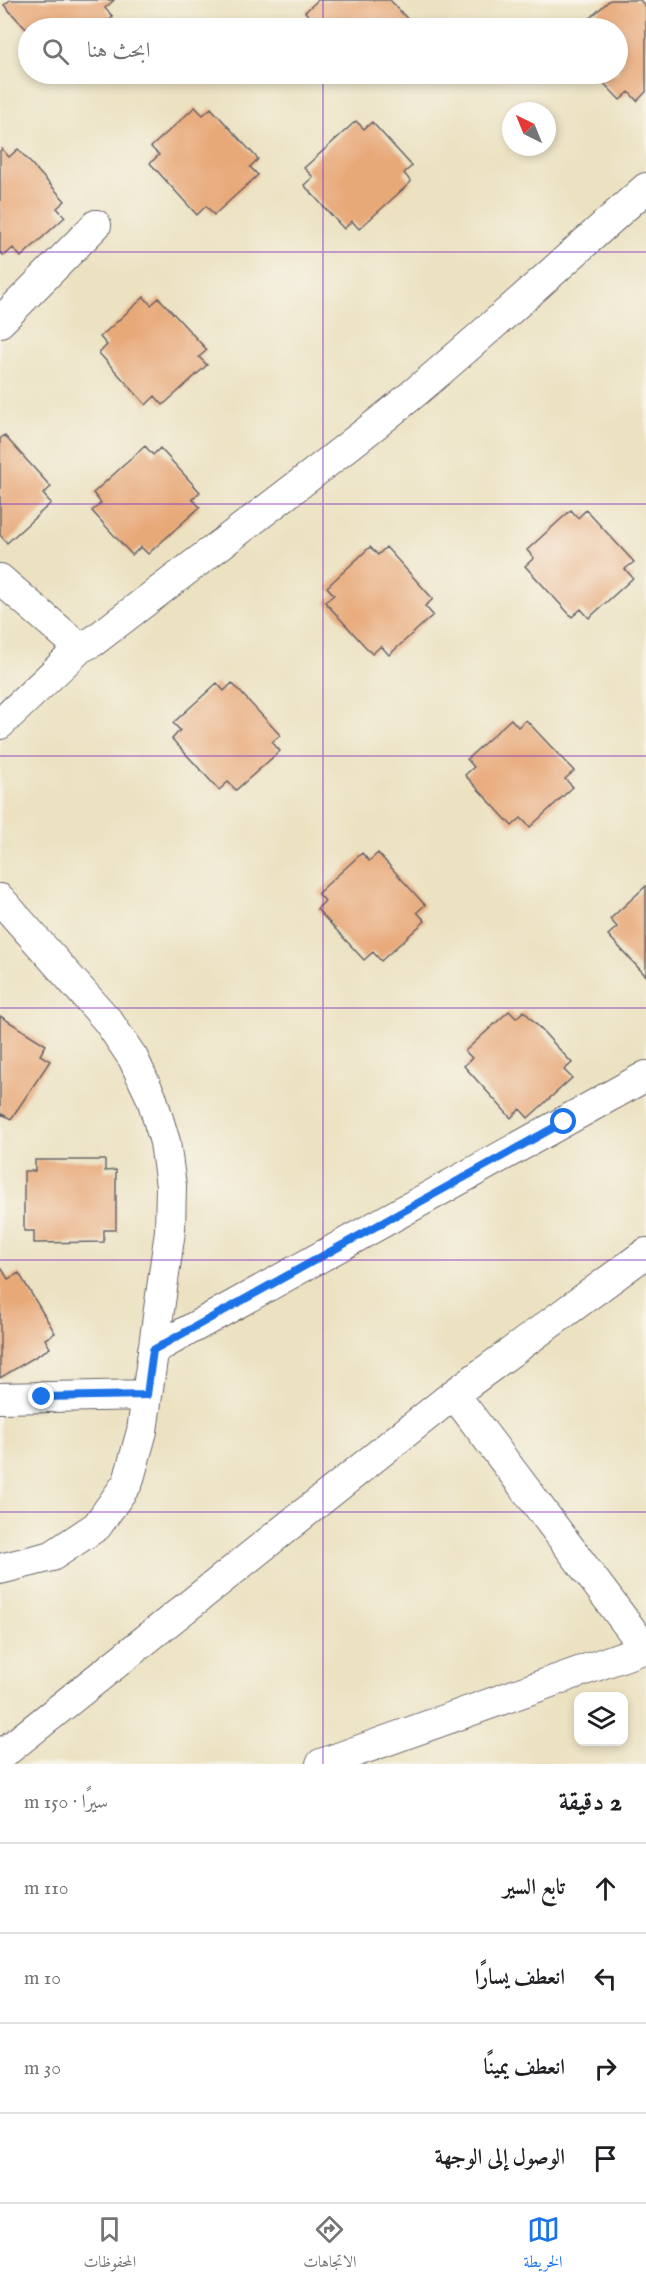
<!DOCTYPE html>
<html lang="ar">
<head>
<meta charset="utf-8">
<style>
	:root { --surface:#fff; --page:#f6f6f6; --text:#202124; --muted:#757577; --line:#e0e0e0; --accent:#1a73e8 }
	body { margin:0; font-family:"IM FELL English",Amiri,serif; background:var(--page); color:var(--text); direction:rtl }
	.controls { position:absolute; right:18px; bottom:18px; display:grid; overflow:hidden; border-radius:12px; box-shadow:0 3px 9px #0003 }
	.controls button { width:54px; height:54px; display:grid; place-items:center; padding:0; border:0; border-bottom:2px solid var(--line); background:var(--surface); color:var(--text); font:30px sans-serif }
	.compass { position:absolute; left:502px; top:102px; width:54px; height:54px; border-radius:50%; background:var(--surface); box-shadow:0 3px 9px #0003; rotate:317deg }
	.stop { position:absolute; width:18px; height:18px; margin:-14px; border:4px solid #1a73e8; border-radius:50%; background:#fff }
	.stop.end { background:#1a73e8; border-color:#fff; box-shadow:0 2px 6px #0008 }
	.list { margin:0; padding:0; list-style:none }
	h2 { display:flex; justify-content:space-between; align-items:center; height:78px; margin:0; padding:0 24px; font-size:26px }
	h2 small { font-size:20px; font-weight:400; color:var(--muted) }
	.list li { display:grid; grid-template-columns:39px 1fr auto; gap:18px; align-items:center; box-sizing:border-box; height:90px; padding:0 24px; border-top:2px solid var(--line) }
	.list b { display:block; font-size:22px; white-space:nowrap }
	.list em { font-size:20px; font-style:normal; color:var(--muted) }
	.icon { flex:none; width:33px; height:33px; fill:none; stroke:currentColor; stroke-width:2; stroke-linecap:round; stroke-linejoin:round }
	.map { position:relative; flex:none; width:646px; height:1764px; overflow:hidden; direction:ltr }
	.search { position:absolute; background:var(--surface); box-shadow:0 3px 9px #0003; left:18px; right:18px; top:18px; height:66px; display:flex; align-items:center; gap:15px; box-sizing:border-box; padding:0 21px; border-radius:33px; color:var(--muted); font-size:22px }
	.sheet { height:438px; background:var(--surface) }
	nav { display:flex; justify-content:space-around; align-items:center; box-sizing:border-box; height:84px; border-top:2px solid var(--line); background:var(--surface); font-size:16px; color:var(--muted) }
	nav a { display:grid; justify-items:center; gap:3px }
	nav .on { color:var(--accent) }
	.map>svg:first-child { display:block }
	.building { fill:#e8a979 }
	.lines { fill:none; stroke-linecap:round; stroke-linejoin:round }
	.minor-casing { stroke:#69656a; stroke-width:32 }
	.minor { stroke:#fff; stroke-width:30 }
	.route { stroke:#1a73e8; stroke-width:8 }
	.grid { fill:none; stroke:#7b2cbf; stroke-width:1.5; stroke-opacity:0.55 }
</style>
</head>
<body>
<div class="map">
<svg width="646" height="1764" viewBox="0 0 646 1764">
	<rect width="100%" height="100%" fill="#f7f3e8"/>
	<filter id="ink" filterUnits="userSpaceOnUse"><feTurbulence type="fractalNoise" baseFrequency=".0167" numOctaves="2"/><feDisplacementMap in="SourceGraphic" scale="12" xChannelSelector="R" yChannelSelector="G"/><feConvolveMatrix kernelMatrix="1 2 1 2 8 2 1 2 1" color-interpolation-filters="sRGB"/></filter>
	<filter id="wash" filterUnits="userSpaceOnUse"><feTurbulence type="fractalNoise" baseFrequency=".008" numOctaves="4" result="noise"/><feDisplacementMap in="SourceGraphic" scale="24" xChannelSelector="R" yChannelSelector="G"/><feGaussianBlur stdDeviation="1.35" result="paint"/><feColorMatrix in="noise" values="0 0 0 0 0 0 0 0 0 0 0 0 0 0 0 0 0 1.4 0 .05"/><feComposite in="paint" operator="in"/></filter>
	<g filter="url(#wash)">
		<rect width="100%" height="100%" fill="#ece2c2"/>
		<g id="blocks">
			<path class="building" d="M 10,0 L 114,0 L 105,8 L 113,17 L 100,28 L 28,28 L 28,31 L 4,5 Z
				M 318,0 L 390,0 L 411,23 L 406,28 L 304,28 L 303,27 L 312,19 L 305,12 Z
				M 610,0 L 640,0 L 646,7 L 646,92 L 637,101 L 629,92 L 620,100 L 595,74 L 618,74 L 618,28 L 579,28 Z
				M 195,107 L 203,115 L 211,108 L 258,159 L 250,167 L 258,175 L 214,215 L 206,206 L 197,215 L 150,163 L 159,155 L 151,147 Z
				M 356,121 L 364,129 L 372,122 L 412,166 L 404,173 L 411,182 L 359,229 L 352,221 L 344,229 L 304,185 L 313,177 L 304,168 Z
				M 2,149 L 9,157 L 18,149 L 65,201 L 57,208 L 65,217 L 21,257 L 13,248 L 4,256 L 0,252 L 0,151 Z
				M 144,297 L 151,305 L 159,298 L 207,350 L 199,357 L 207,365 L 163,405 L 155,396 L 146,405 L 99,353 L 107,345 L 100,337 Z
				M 4,435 L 51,487 L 43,494 L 51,503 L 7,543 L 0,535 L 0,439 Z
				M 145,446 L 153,455 L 160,448 L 200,492 L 192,499 L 200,507 L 148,554 L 141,547 L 132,555 L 92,511 L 101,503 L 93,493 Z
				M 571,510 L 578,518 L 586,510 L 634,562 L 625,569 L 633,578 L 589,618 L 581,609 L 572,617 L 525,566 L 534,558 L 527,550 Z
				M 370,547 L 378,555 L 386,547 L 433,599 L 425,606 L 433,615 L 389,655 L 381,646 L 372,654 L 325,602 L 334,595 L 327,587 Z
				M 217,683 L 224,691 L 232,683 L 280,735 L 272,742 L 280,751 L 236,790 L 228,782 L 219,790 L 172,739 L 180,730 L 173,723 Z
				M 511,719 L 518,727 L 526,720 L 574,771 L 565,779 L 573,787 L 530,827 L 521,818 L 512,826 L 465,775 L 474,767 L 467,759 Z
				M 362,853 L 369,861 L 378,853 L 425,905 L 417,912 L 425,921 L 381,961 L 373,952 L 364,960 L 317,909 L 325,901 L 318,893 Z
				M 646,886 L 646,976 L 608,935 L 617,927 L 610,919 Z
				M 509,1011 L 516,1018 L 524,1011 L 572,1063 L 564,1070 L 572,1078 L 528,1118 L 520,1109 L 511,1118 L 464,1066 L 472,1058 L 465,1051 Z
				M 0,1016 L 46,1045 L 40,1055 L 50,1061 L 11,1119 L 2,1114 L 0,1117 Z
				M 35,1160 L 105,1160 L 105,1171 L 116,1170 L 116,1230 L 104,1230 L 104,1242 L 34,1243 L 34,1231 L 24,1231 L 24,1171 L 35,1171 Z
				M 2,1269 L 8,1279 L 19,1273 L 55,1333 L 45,1339 L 50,1348 L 0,1378 L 0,1270 Z"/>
		</g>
	</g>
	<g filter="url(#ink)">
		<use href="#blocks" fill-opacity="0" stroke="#69656a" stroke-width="1.5"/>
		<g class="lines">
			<g class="minor-casing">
				<path id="minor" d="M 0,322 L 96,225
					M 0,579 L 80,648
					M 0,724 L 80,648 L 94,641 C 198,560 305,483 407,399 C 489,331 566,259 646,188
					M 0,899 L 108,1021 L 133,1058 L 152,1099 L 165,1142 L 171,1186 L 170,1231 L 142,1431 L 128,1482 L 97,1526 L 52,1556 L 0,1569
					M 153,1350 L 646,1076
					M 454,1394 L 645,1648
					M 0,1398 L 147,1395
					M 0,1756 L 454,1394 L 646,1253
					M 321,1764 L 646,1648"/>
			</g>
			<use href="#minor" class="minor"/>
		</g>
	</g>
	<g class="lines" filter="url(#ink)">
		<path class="route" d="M 42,1397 L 147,1395 L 153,1350 L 564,1122"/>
	</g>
	<path class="grid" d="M 323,0 L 323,28M 323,74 L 323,1764M 0,252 L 646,252M 0,504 L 646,504M 0,756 L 646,756M 0,1008 L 646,1008M 0,1260 L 646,1260M 0,1512 L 646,1512"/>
</svg>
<div class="controls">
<button><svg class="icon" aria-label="layers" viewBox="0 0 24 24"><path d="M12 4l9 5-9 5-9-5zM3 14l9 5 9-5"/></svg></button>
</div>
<svg class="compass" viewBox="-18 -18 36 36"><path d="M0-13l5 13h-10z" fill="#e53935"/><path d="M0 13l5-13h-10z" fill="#757577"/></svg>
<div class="stop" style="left:564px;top:1122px"></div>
<div class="stop end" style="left:42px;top:1397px"></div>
<div class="search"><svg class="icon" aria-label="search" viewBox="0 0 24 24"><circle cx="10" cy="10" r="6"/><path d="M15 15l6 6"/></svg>ابحث هنا</div>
</div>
<section class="sheet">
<h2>2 دقيقة<small>سيرًا · 150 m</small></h2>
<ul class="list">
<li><svg class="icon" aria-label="ahead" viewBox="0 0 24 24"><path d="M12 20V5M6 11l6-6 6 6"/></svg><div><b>تابع السير</b></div><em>110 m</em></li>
<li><svg class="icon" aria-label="left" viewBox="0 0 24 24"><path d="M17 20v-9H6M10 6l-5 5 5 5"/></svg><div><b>انعطف يسارًا</b></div><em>10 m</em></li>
<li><svg class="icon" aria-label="right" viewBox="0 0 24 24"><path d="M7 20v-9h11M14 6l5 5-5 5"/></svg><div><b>انعطف يمينًا</b></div><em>30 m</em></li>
<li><svg class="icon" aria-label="arrive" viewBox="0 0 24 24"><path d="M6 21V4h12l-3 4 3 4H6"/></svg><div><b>الوصول إلى الوجهة</b></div></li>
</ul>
</section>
<nav>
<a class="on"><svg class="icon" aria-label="map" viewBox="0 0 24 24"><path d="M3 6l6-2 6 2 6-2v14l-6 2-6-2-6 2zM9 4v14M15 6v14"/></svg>الخريطة</a>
<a><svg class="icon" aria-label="directions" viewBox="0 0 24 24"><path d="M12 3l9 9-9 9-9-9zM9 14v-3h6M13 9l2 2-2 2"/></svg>الاتجاهات</a>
<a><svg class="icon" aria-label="saved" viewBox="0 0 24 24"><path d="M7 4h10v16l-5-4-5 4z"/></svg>المحفوظات</a>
</nav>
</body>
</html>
